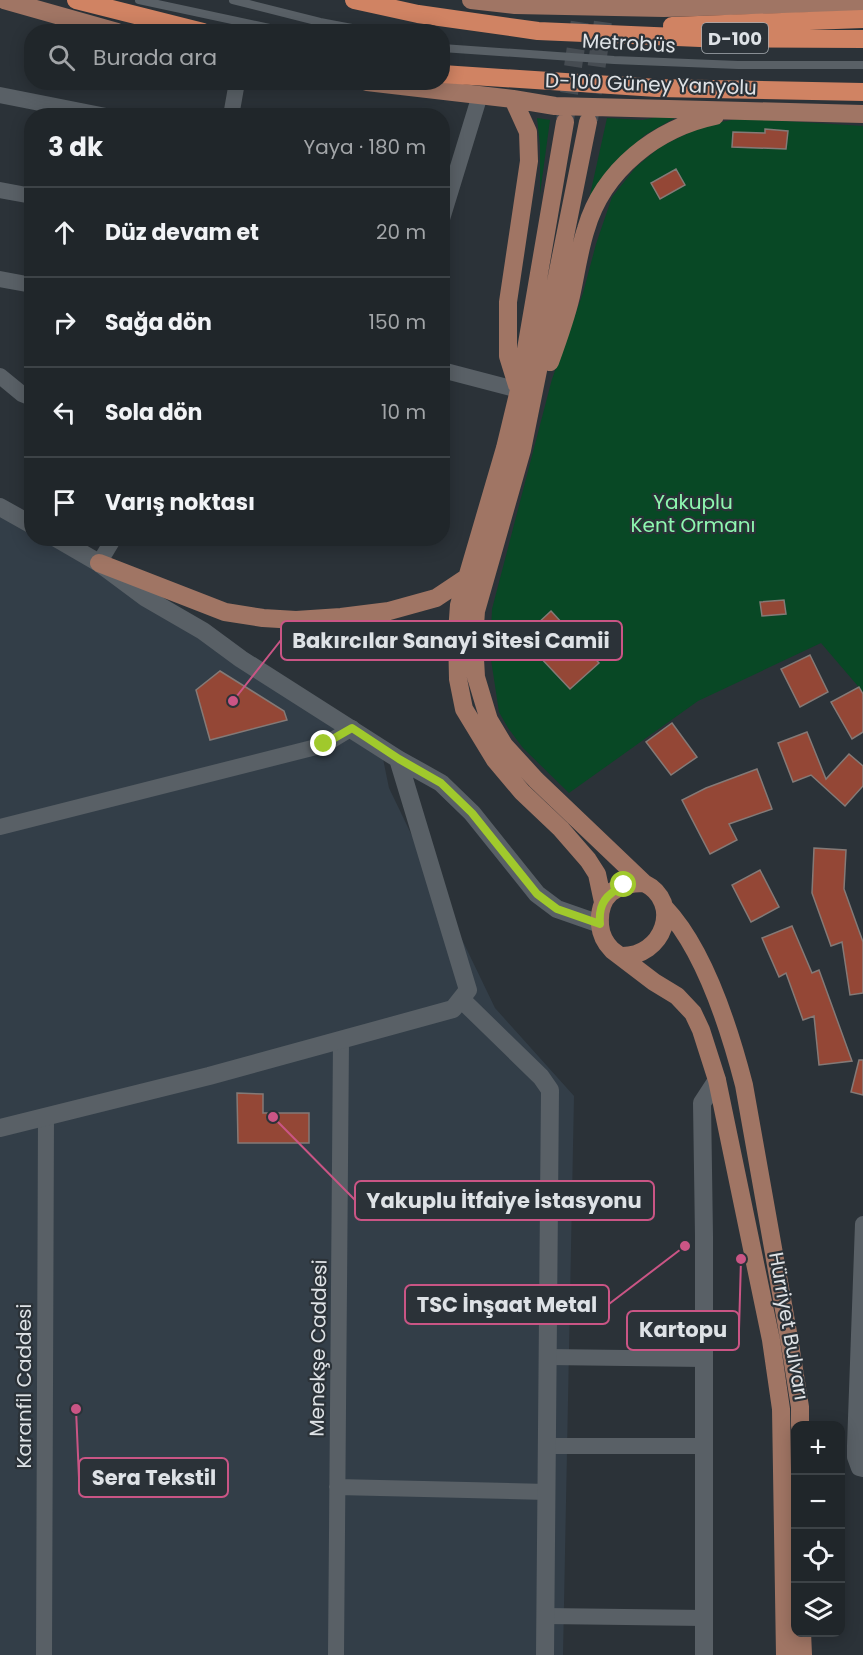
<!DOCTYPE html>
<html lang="tr">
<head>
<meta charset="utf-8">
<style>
	:root { --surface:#20262a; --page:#282e32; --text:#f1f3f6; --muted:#a2a5a8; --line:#3d4347 }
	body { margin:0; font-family:Poppins,sans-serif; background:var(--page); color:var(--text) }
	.controls { position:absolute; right:18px; bottom:18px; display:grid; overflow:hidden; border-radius:12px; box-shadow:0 3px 15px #0003 }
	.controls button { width:54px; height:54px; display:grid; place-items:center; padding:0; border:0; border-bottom:2px solid var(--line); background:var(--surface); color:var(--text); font:30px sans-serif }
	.stop { position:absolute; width:18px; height:18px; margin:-14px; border:4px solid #a0c92c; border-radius:50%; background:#fff }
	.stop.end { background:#a0c92c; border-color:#fff; box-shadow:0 2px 6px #0008 }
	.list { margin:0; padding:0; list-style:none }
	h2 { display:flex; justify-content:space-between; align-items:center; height:78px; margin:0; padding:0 24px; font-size:26px }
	h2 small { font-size:20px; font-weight:400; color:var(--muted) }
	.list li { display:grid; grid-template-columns:39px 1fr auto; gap:18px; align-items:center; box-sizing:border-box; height:90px; padding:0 24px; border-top:2px solid var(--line) }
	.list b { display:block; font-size:22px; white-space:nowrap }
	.list em { font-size:20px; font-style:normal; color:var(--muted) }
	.icon { flex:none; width:33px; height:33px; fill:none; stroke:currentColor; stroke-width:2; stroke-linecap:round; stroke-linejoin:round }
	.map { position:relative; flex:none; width:863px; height:1655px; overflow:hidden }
	.search { position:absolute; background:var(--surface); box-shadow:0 3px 15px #0003; left:24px; top:24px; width:426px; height:66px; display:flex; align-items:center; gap:15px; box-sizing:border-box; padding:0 21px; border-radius:24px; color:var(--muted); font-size:22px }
	.panel { position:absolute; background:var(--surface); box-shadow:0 3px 15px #0003; left:24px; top:108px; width:426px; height:438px; border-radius:24px }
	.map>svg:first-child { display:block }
	.built { fill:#333e48 }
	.green { fill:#084825 }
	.building { fill:#944736; stroke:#847a77; stroke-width:1.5 }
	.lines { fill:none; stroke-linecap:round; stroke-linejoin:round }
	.primary-tunnel { stroke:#464c52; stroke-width:18; stroke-dasharray:18 9; stroke-linecap:butt }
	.lane { stroke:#596066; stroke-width:8 }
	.street { stroke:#596066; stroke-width:16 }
	.secondary { stroke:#596066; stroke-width:18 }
	.primary { stroke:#a07564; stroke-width:18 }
	.highway { stroke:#d08363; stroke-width:18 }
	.route { stroke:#a0c92c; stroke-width:8 }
	.labels { text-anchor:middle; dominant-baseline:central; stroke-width:4.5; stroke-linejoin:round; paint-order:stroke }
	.shield { fill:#2b3238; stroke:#a8adb2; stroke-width:1.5 }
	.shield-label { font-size:18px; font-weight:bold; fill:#dee2e6 }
	.street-label { font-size:20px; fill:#dee2e6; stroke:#2b3238 }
	.park-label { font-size:20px; fill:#8ef7b0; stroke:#2b3238 }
	.leader { fill:none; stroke:#ca5585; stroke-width:2 }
	.callout-dot { fill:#ca5585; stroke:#2b3238; stroke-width:2 }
	.callout { fill:#2b3238; stroke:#ca5585; stroke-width:2 }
	.callout-label { font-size:21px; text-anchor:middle; font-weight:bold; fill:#dee2e6 }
</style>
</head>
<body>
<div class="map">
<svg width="863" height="1655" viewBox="0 0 863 1655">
	<rect width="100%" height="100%" fill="#2b3238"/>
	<path class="built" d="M 0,508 L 31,531 L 32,538 L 44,539 L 380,744 L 389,788 L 495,1008 L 574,1096 L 563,1655 L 0,1655 Z"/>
	<path class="green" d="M 665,115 L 680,115 L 645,135 L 622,156 L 586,213 L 607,118 L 643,120 Z
		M 537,118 L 550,120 L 540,194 L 540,145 Z
		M 741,118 L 863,126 L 863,692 L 821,643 L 698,701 L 569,793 L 523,748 L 508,728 L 499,712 L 490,653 L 492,609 L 552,379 L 583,293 L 596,244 L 612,197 L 636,167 L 660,147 L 702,126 Z"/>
	<path class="building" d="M 765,129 L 788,131 L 786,149 L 732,147 L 733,132 L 765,133 Z
		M 676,169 L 685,185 L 660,199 L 651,183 Z
		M 784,600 L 786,614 L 762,616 L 760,602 Z
		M 551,611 L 599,663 L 570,689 L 522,638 Z
		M 810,655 L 828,692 L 800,707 L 781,669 Z
		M 220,671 L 284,711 L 287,720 L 210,740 L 196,690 Z
		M 859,687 L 863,694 L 863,732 L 852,739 L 831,702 Z
		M 672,723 L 697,757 L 671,775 L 646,742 Z
		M 807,732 L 826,779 L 849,754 L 863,766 L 863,786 L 845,806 L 811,775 L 793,782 L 778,743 Z
		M 757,769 L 772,809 L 729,824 L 737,840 L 710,854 L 682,800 L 706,788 Z
		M 814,848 L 846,850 L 844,889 L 863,942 L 863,993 L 850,995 L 842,942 L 831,946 L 812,893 Z
		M 760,870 L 779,907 L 751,922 L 732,885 Z
		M 792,926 L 812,973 L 819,970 L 852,1061 L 819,1065 L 814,1016 L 803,1020 L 786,973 L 779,977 L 762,938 Z
		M 859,1060 L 863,1060 L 863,1095 L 851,1092 Z
		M 237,1093 L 263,1094 L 263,1113 L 309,1113 L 309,1143 L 238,1143 Z"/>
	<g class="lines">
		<path class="primary-tunnel" d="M 565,120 L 583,0
			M 589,120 L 606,0"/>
		<path class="lane" d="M 139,0 L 288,32
			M 233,0 L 320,22 L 373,32
			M 442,48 L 614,60 L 738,65 L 863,65"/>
		<path class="street" d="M 0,95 L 106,116
			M 231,116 L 237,82
			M 0,190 L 32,196
			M 442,219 L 480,95
			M 0,279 L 32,285
			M 442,370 L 519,390
			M 0,376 L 22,394 L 32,398
			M 99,563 L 114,538
			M 0,827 L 324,745 L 352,728
			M 863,1224 L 855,1446 L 855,1457 L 859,1468 L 863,1469
			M 548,1357 L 704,1359
			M 547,1446 L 704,1446
			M 337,1487 L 547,1492
			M 546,1616 L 704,1618
			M 44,1655 L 46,1117
			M 336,1655 L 341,1041"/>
		<path class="secondary" d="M 0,507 L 32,525
			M 56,538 L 99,563 L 146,598 L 203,631 L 241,659 L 398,759 L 441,783 L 472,813 L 537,894 L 557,909 L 600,924
			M 461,999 L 541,1077 L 550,1090 L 545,1655
			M 0,1128 L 209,1076 L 453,1009 L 468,990 L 398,759
			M 704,1655 L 704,1236 L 702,1103 L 717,1080"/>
		<path class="primary" d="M 4,0 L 117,32
			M 471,0 L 515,5 L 664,8 L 863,2
			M 367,82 L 513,99 L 555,106 L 863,114
			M 513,99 L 528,132 L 529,161 L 508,302 L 508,356 L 517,385
			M 565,122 L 519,390 L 505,448 L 459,605 L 457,633 L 458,679 L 464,709 L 495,760 L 522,792 L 561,829 L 588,860 L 597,874 L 603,902
			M 588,122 L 522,450 L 476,611 L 474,641 L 476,677 L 489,720 L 504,745 L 536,780 L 644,883 C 683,902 664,958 620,956
			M 550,362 C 558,340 566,318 571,296 C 576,274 579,250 586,229 C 603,170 657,128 715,116
			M 99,563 L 225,612 L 263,618 L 296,620 L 341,617 L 389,611 L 436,598 L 466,578
			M 644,883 C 615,883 598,896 600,925 C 601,936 605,943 612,950 L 654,982 L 677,996 L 693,1013 L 701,1030 L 717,1080 L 771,1340 L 781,1409 L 785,1655
			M 665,908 C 704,949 730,1031 744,1085 L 789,1338 L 800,1407 L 800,1426
			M 802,1632 L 803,1655"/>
		<path class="highway" d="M 76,0 L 203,32
			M 354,0 L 418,14 L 538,31 L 700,38 L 863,39
			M 672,26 L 863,19
			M 442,74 L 657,88 L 863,92"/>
	</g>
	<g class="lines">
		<path class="route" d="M 324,744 L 352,728 L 399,759 L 441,783 L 472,813 L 537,894 L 557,909 L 600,924 C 598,903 607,894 624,885"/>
	</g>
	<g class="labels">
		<rect class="shield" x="702" y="23" width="66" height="30" rx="4.5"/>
		<g class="shield-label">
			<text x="735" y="38">D-100</text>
		</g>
		<g class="street-label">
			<text transform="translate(629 43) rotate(3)">Metrobüs</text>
			<text transform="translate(651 84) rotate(2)">D-100 Güney Yanyolu</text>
			<text transform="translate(789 1326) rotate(80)">Hürriyet Bulvarı</text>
			<text transform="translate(318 1348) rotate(-89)">Menekşe Caddesi</text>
			<text transform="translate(24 1386) rotate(-90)">Karanfil Caddesi</text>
		</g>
		<g class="park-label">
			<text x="693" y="502">Yakuplu<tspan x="693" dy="23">Kent Ormanı</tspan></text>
		</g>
	</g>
	<path class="leader" d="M233 701L281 640M273 1117L355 1200M685 1246L609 1304M741 1259L739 1330M76 1409L79 1478"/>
	<g class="callout-dot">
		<circle cx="233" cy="701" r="6"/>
		<circle cx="273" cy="1117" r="6"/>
		<circle cx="685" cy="1246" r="6"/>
		<circle cx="741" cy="1259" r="6"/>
		<circle cx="76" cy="1409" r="6"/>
	</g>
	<g class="callout">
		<rect x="281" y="621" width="341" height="39" rx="6"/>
		<rect x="355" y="1181" width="299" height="39" rx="6"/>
		<rect x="405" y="1285" width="204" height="39" rx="6"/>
		<rect x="627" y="1311" width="112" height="39" rx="6"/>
		<rect x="79" y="1458" width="149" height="39" rx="6"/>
	</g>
	<g class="callout-label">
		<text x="451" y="648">Bakırcılar Sanayi Sitesi Camii</text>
		<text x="504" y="1208">Yakuplu İtfaiye İstasyonu</text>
		<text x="507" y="1312">TSC İnşaat Metal</text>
		<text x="683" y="1337">Kartopu</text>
		<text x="154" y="1485">Sera Tekstil</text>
	</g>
</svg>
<div class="controls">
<button>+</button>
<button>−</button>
<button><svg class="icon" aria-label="locate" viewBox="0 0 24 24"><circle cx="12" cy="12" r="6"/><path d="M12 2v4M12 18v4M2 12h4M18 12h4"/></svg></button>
<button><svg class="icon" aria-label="layers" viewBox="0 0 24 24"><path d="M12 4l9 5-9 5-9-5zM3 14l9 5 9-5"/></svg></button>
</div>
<div class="stop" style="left:624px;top:885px"></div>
<div class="stop end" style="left:324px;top:744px"></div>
<div class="search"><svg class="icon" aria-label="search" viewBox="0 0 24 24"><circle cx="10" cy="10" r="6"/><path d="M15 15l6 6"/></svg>Burada ara</div>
<section class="panel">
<h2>3 dk<small>Yaya · 180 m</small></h2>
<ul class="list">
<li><svg class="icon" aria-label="ahead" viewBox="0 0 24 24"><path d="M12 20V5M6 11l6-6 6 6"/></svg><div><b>Düz devam et</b></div><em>20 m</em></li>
<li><svg class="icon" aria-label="right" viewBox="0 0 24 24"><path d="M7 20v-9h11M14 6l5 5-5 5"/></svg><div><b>Sağa dön</b></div><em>150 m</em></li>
<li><svg class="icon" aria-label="left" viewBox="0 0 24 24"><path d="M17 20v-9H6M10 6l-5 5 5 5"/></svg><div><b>Sola dön</b></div><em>10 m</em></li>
<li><svg class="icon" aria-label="arrive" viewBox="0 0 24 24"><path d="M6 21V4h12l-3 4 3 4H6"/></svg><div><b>Varış noktası</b></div></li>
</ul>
</section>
</div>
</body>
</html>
